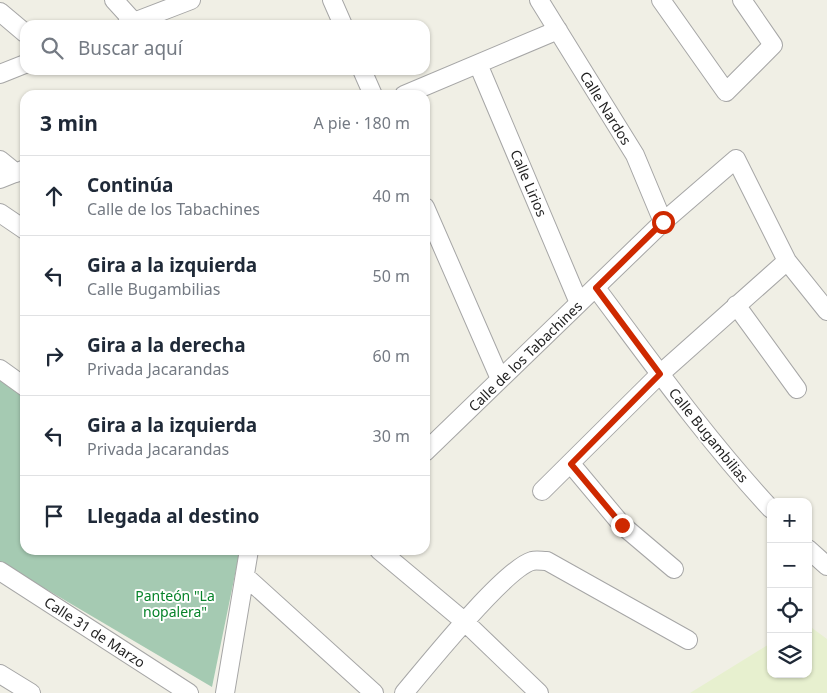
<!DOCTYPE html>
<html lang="es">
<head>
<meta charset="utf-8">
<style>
	:root { --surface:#fff; --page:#f2f2f3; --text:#1f2937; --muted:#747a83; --line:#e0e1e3 }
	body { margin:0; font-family:"Noto Sans",sans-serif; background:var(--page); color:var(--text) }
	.controls { position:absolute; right:15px; bottom:15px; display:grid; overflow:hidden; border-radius:10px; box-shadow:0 1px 4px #0004 }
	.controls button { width:45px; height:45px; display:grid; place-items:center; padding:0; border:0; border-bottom:1px solid var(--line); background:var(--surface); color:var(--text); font:25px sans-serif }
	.stop { position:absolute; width:15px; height:15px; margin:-11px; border:4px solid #ce2900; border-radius:50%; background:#fff }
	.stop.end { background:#ce2900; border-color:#fff; box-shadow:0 1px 5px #0008 }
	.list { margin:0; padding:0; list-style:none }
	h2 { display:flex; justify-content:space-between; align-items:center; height:65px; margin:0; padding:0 20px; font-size:21px }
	h2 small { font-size:16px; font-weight:400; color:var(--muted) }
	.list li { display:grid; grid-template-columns:32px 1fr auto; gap:15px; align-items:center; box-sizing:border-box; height:80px; padding:0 20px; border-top:1px solid var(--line) }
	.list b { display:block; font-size:19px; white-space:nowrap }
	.list p { margin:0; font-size:16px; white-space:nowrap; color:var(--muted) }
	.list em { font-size:16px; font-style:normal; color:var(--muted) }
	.icon { flex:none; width:28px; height:28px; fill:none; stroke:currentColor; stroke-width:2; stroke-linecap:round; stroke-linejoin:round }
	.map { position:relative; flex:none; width:827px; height:693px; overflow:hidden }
	.search { position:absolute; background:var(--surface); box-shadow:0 1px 4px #0004; left:20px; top:20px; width:410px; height:55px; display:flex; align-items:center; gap:12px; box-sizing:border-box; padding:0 18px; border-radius:15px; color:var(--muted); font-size:19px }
	.panel { position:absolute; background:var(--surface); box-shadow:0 1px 4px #0004; left:20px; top:90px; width:410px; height:465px; border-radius:15px }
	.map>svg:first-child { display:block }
	.farmland { fill:#e7f0cf }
	.cemetery { fill:#a5cab2 }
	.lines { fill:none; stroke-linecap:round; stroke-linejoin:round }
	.minor-casing { stroke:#a6a6a6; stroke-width:20 }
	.minor { stroke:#fff; stroke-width:18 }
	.route { stroke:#ce2900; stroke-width:6 }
	.labels { text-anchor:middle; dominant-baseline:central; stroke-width:4; stroke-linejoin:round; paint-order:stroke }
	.street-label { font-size:14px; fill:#1f1f1f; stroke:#fff }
	.park-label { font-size:14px; fill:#07832a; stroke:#fff }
</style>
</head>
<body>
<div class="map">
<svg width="827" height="693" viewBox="0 0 827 693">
	<rect width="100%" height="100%" fill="#f0efe5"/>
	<path class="farmland" d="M 808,625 L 827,639 L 827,693 L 690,693 L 771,643 L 771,674 L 808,674 Z"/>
	<path class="cemetery" d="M 0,378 L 25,396 L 25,550 L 240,550 L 212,687 L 0,562 Z"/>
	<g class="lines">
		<g class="minor-casing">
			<path id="minor" d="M 114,0 L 134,22
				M 332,0 L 343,25
				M 539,0 L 635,155 L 663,222
				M 661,0 L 726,92 L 773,45 L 742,0
				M 0,12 L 25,33
				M 126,25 L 191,0
				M 478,64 L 579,303
				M 362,70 L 373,95
				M 0,74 L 25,64
				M 404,95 L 558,30
				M 0,160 L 16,173
				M 0,179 L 25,169
				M 425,207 L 500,379
				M 0,213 L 25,230
				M 596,288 C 652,363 707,440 771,509
				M 736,305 L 797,389
				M 0,369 L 25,387
				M 425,452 L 663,222 L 736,159 L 787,261 L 827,311
				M 571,464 L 622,525 L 674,569
				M 542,491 L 660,374 L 787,261
				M 808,549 L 827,566
				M 379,550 L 465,622 L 539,693
				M 0,571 L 189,693
				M 245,576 L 374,693
				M 0,674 L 31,693
				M 225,693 L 249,550
				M 404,693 C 426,667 504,569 532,561 C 536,560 542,561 547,561 L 688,640"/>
		</g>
		<use href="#minor" class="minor"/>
	</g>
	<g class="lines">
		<path class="route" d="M 622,525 L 571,464 L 660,374 L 596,288 L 663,222"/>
	</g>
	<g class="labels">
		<g class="street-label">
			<text transform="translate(606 108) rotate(58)">Calle Nardos</text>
			<text transform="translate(529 183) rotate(67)">Calle Lirios</text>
			<text transform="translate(525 356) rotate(-44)">Calle de los Tabachines</text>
			<text transform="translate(709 435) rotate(51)">Calle Bugambilias</text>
			<text transform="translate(95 632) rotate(33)">Calle 31 de Marzo</text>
		</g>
		<g class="park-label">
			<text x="175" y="595">Panteón "La<tspan x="175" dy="16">nopalera"</tspan></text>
		</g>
	</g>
</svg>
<div class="controls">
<button>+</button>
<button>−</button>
<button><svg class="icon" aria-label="locate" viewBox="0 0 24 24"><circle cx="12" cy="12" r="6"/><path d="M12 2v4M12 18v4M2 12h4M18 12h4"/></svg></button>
<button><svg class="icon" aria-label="layers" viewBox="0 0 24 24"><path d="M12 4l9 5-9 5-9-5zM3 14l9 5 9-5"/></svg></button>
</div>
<div class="stop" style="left:663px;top:222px"></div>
<div class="stop end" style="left:622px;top:525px"></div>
<div class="search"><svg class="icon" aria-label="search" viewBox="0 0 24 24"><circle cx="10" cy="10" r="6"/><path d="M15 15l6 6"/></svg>Buscar aquí</div>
<section class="panel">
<h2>3 min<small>A pie · 180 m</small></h2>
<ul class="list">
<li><svg class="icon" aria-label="ahead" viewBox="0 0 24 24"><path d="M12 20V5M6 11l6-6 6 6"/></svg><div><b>Continúa</b><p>Calle de los Tabachines</p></div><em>40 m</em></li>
<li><svg class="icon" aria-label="left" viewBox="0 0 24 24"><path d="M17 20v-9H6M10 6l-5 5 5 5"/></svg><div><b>Gira a la izquierda</b><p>Calle Bugambilias</p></div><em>50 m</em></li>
<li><svg class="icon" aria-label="right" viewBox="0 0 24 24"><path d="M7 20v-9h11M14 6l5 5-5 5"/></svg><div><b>Gira a la derecha</b><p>Privada Jacarandas</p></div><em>60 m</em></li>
<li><svg class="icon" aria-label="left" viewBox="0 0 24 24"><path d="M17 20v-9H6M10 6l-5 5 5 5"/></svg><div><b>Gira a la izquierda</b><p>Privada Jacarandas</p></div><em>30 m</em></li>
<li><svg class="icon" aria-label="arrive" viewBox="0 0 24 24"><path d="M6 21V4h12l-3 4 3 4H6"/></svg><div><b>Llegada al destino</b></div></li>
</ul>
</section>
</div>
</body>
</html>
